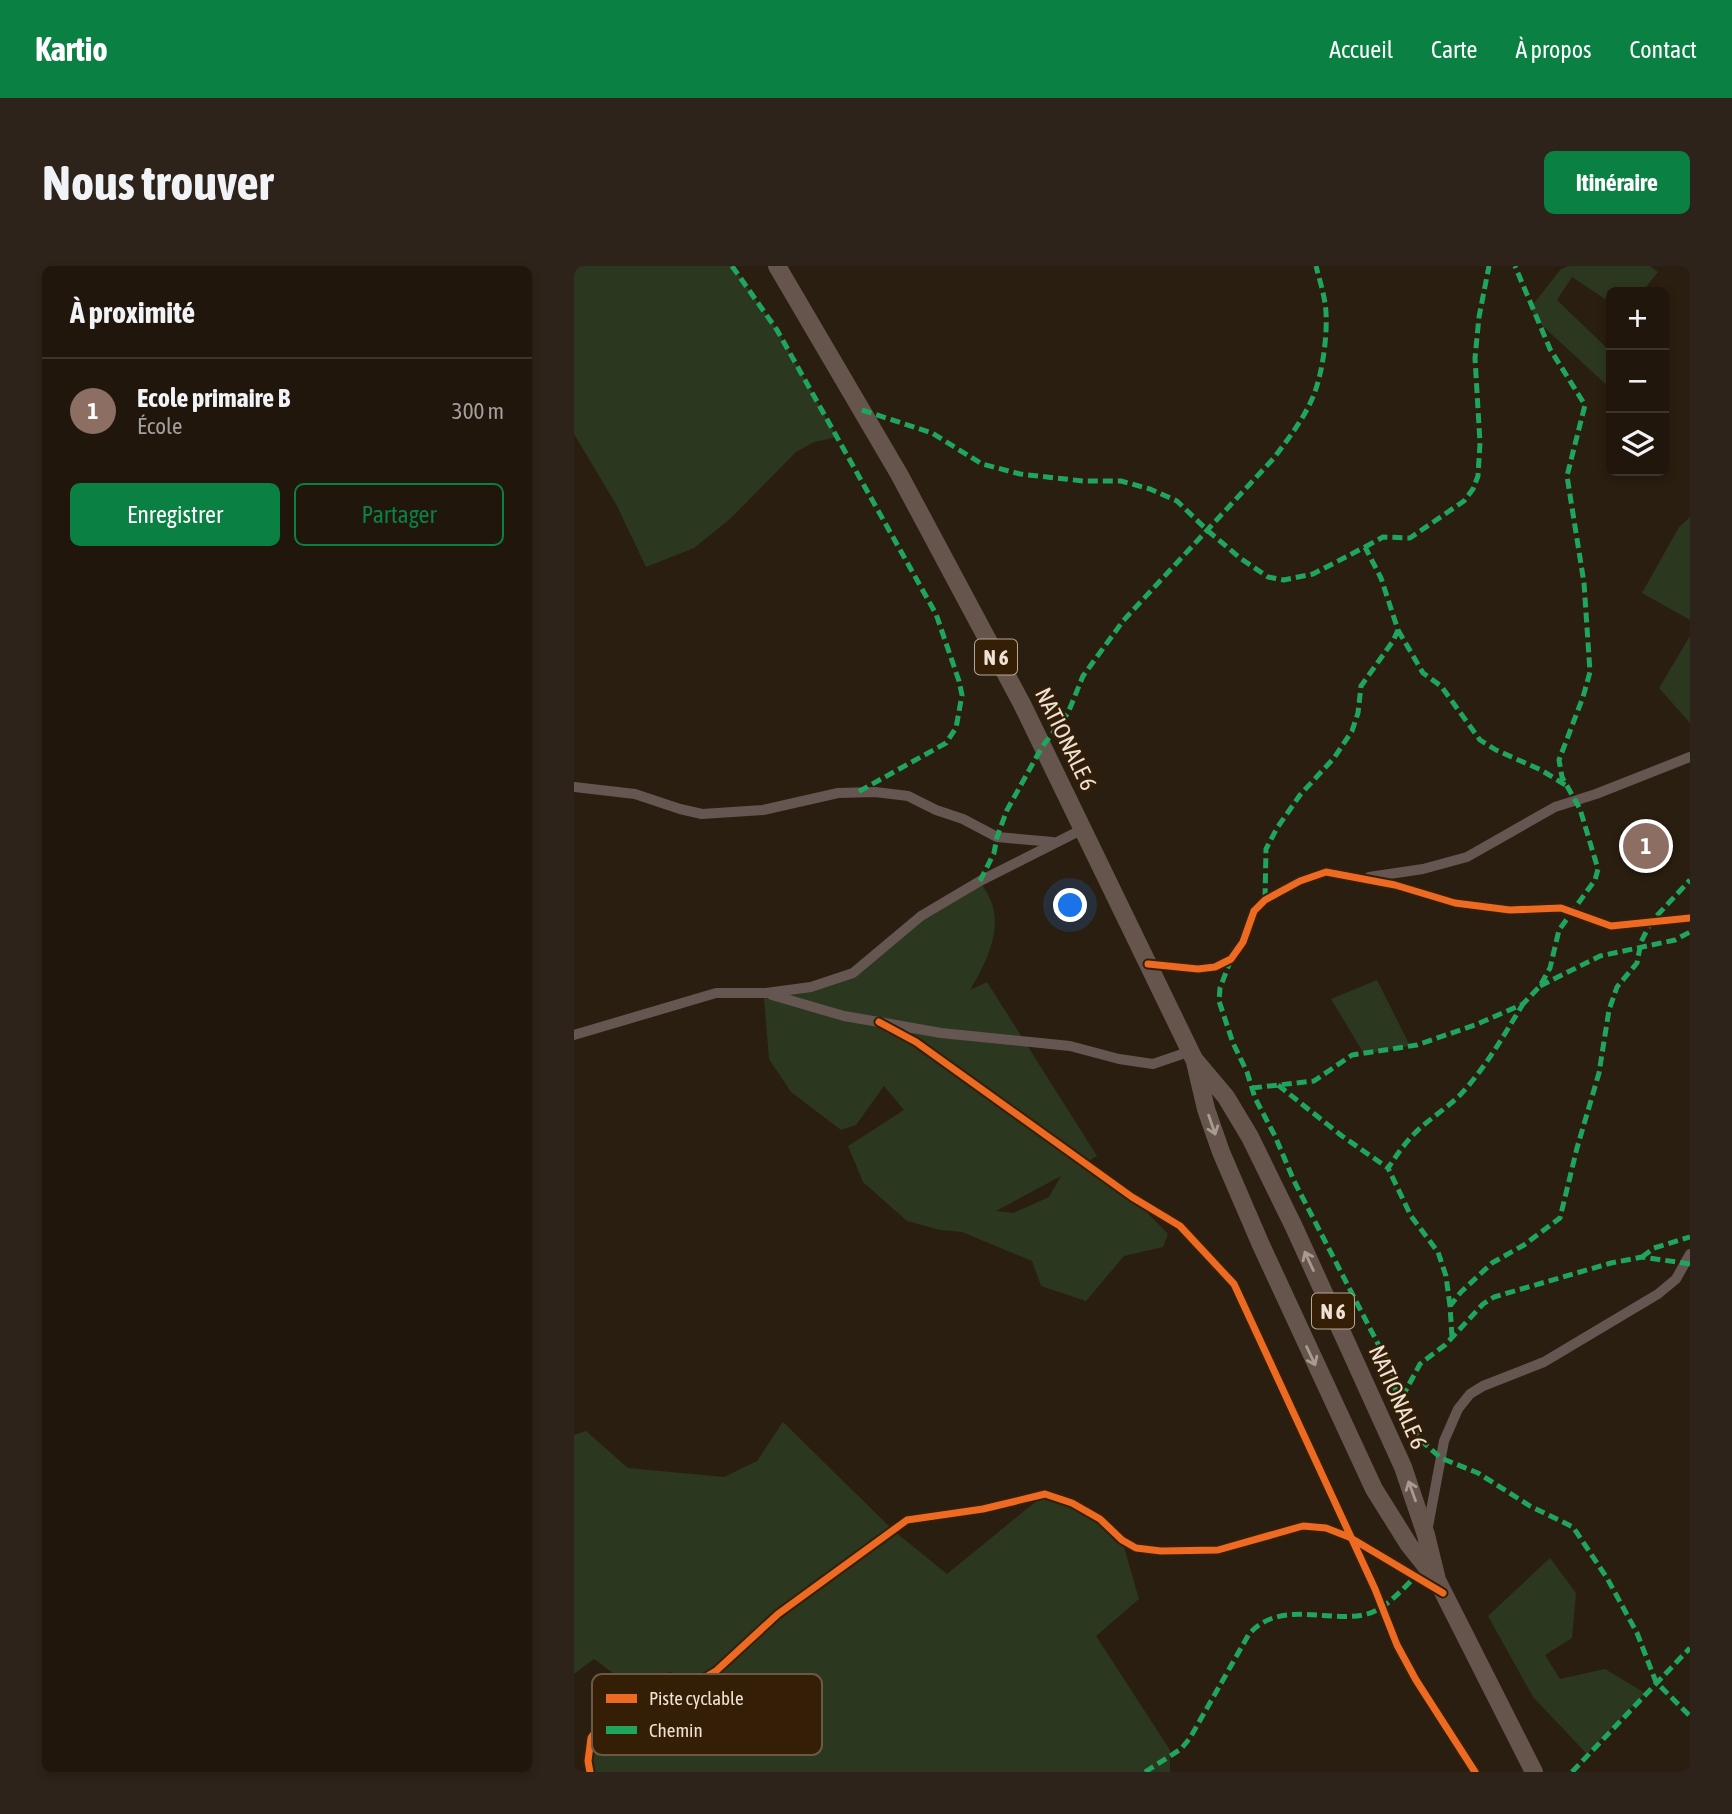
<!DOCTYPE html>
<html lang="fr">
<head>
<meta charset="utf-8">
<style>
	:root { --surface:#20160c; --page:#2d231a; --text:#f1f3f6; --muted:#a29f9d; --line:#3d352d; --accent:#0b8043 }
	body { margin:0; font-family:"Asap Condensed",sans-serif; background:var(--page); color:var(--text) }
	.controls { position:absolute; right:21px; top:21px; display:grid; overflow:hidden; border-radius:10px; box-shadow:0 4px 10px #0003 }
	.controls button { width:63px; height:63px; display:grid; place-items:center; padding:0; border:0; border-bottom:2px solid var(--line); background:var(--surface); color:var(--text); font:35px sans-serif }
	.you { position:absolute; left:497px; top:640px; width:24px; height:24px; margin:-18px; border:5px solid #fff; border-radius:50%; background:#1a73e8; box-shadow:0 0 0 10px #1a73e833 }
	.badge { display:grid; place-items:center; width:46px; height:46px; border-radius:50%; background:var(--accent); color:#fff; font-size:23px; font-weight:700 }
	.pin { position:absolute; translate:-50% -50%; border:4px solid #fff; box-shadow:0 2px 7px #0006 }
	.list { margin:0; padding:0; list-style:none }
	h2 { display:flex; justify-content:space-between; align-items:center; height:91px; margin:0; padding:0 28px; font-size:30px }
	h2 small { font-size:23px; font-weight:400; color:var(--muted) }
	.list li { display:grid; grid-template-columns:46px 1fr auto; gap:21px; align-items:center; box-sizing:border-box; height:105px; padding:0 28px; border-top:2px solid var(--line) }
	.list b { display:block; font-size:26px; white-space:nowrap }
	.list p { margin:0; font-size:23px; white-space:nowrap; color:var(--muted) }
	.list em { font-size:23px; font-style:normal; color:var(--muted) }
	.actions { display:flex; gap:14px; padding:21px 28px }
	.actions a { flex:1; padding:16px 0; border:2px solid var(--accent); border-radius:10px; text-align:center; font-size:24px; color:var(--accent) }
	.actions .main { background:var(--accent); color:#fff }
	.icon { flex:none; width:38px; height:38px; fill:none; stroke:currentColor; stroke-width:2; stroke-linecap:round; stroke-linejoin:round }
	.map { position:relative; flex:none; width:1116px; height:1506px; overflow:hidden; border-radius:10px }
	header { display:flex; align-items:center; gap:42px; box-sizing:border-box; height:98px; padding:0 35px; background:var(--accent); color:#fff }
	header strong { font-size:33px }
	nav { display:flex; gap:38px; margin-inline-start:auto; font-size:24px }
	.intro { display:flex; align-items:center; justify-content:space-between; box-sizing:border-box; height:168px; padding:0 42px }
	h1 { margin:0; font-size:49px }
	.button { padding:18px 32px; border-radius:10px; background:var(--accent); color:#fff; font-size:24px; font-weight:700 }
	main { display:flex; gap:42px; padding:0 42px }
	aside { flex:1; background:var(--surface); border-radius:10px; box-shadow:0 4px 10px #0003 }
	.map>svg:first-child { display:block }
	.green { fill:#2c3720; fill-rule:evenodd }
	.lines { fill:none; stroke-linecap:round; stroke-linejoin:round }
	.street { stroke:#655651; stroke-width:10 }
	.primary { stroke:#66554c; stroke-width:18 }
	.quiet { stroke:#20a55d; stroke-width:5; stroke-dasharray:10 5; stroke-linecap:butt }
	.cycleway-casing { stroke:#341f06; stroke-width:11 }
	.cycleway { stroke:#ed6a23; stroke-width:7 }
	.oneway { stroke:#aa9b90 }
	.labels { text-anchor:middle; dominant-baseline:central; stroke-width:5; stroke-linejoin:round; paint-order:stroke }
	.shield { fill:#341f06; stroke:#b7a796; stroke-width:2 }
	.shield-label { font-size:21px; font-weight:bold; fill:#efe1d3 }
	.street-label { font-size:23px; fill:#efe1d3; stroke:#341f06 }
	.key { fill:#341f06; stroke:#6c5944; stroke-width:2 }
	.key-label { font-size:19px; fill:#efe1d3 }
</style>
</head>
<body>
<header>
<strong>Kartio</strong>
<nav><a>Accueil</a><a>Carte</a><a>À propos</a><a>Contact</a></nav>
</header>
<div class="intro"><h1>Nous trouver</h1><a class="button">Itinéraire</a></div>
<main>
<aside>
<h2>À proximité<small></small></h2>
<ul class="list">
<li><span class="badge" style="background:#8d6e63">1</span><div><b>Ecole primaire B</b><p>École</p></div><em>300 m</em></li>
</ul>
<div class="actions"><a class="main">Enregistrer</a><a>Partager</a></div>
</aside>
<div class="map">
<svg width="1116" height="1506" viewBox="0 0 1116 1506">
	<rect width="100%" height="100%" fill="#2a1e10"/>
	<path class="green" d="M 0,0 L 158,0 L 203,64 L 263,171 L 240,176 L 222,186 L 157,252 L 120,282 L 72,301 L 43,240 L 0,168 Z
		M 995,0 L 1076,0 L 1084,6 L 1068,26 L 1037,26 L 1037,37 L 998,11 L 983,34 L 1037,86 L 1037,123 L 961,53 L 957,41 L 987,3 Z
		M 1116,251 L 1116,354 L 1068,327 L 1105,261 Z
		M 1116,370 L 1116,457 L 1085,422 Z
		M 406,615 C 410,621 414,628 417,635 C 429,664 411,699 396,724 L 413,716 L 523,890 L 506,900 L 558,931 L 594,968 L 589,981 L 550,990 L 512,1035 L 467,1020 L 458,995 L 388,966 L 366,964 L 333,955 L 289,916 L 274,880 L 330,844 L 310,820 L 282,859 L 267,864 L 217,826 L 195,793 L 190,732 L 279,707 L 347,650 ZM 487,910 L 475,931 L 439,947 L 422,945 Z
		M 803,714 L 836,780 L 790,788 L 757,733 Z
		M 209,1156 L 320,1265 L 373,1308 L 471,1228 L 498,1237 L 548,1274 L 565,1333 L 522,1370 L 596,1484 L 596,1506 L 16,1506 L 17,1472 L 41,1446 L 69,1471 L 122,1452 L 97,1406 L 50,1415 L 20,1393 L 0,1408 L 0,1169 L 12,1165 L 54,1202 L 150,1211 L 183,1195 Z
		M 976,1292 L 1002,1327 L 998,1372 L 971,1389 L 986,1413 L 1031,1403 L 1071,1427 L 1013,1488 L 959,1431 L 914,1350 Z"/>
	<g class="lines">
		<path class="street" d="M 0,521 L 61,528 L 106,543 L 128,548 L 189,544 L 264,527 L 301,526 L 334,530 L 362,544 L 389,553 L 423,571 L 479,576
			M 795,611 L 849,603 L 893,591 L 981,541 L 1022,528 L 1116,491
			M 574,698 L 624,703 L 641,701 L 657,693 L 669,676 L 680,645 L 691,634 L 726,615 L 752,606 L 821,619 L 881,637 L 936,644 L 987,642 L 1037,660 L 1116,652
			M 198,729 L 270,750 L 305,756 L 367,767 L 496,780 L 545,793 L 579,798 L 617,785
			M 305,756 L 342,776 L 558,931 L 606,960 L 660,1018 L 801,1323 L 823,1379 L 842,1414 L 901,1506
			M 0,769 L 142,727 L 192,727 L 237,721 L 279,707 L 347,650 L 406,615 L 509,563
			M 853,1266 L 870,1175 L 884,1143 L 896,1128 L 909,1120 L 970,1096 L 1084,1028 L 1102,1013 L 1116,988
			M 16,1506 L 14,1495 L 17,1472 L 27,1457 L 59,1435 L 88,1428 L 127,1414 L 142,1405 L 204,1348 L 333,1254 L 409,1243 L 471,1228 L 498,1237 L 526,1253 L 548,1274 L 562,1282 L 587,1285 L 644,1284 L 729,1260 L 752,1262 L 775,1271 L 867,1325"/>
		<path class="primary" d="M 203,0 L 325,208 L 448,438 L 620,793 L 652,831 L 676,871 L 720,961 L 829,1201 L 852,1269 L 863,1314
			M 621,796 L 632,843 L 647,886 L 687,979 L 800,1223 L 835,1279 L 863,1314 L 960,1506"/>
		<path class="quiet" d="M 158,0 L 203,64 L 362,348 L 385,415 L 388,429 L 382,462 L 372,477 L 284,526
			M 288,144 L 358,167 L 408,198 L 446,208 L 509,215 L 547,215 L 576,223 L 603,235 L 633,264 L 666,292 L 694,311 L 710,314 L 739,308 L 791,281 L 807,312 L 824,364 L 819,375 L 787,420 L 784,447 L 778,465 L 760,492 L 726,529 L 703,562 L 692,583 L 691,634
			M 791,281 L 809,271 L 836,272 L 890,235 L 899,223 L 904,210 L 906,177 L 901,92 L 905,51 L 915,0
			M 824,364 L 849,407 L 867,420 L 906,474 L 922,484 L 967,504 L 993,520
			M 406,615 L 420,587 L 423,571 L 433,544 L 468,481 L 494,447 L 509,410 L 549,355 L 700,192 C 714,173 729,154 738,133 C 749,109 755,62 751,37 C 749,24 745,12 742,0
			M 657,693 L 646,722 L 645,735 L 659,777 L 673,806 L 681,832 L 701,870 L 720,915 L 818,1105 L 824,1139
			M 966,720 L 1026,690 L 1101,674 L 1116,666
			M 704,819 L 768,870 L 814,902
			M 678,822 L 740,815 L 778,789 L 843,779 L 901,759 L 949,738 L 966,720 L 976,702 L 985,664 L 1021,614 L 1024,603 L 1006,543 L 988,511 L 985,494 L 1009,431 L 1016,406 L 1010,317 L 993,210 L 1011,139 L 976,83 L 941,0
			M 1068,991 L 1080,982 L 1116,971
			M 1116,998 L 1068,991 L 1037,997 L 920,1031 L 909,1038 L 871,1079 L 846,1098 L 824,1139 L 851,1178 L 867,1192 L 904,1207 L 956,1240 L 999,1261 L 1033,1312 L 1063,1367 L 1082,1416 L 1116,1450
			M 876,1040 L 872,1010 L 864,986 L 837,950 L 814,902 C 823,889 830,878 841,867 C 855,853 872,843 887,828 C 912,801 930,769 949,738
			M 878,1071 L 876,1040 L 887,1026 L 918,997 L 950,979 L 986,952 L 1003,882 L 1025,807 L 1035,744 L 1043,721 L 1063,697 L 1067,676 L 1077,656 L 1116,614
			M 571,1506 L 607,1483 L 616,1472 L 675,1368 C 705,1334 751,1356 789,1349 C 811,1345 827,1324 842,1310
			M 998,1506 L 1116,1382"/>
		<g class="cycleway-casing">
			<path id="cycleway" d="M 574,698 L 624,703 L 641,701 L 657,693 L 669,676 L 680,645 L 691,634 L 726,615 L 752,606 L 821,619 L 881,637 L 936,644 L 987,642 L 1037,660 L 1116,652
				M 305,756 L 342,776 L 558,931 L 606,960 L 660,1018 L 801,1323 L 823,1379 L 842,1414 L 901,1506
				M 16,1506 L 14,1495 L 17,1472 L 27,1457 L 59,1435 L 88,1428 L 127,1414 L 142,1405 L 204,1348 L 333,1254 L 409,1243 L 471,1228 L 498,1237 L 526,1253 L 548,1274 L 562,1282 L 587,1285 L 644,1284 L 729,1260 L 752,1262 L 775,1271 L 869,1327"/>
		</g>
		<use href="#cycleway" class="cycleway"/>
	</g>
	<defs><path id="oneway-shaft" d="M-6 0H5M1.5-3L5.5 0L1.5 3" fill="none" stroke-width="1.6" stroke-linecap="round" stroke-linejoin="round" transform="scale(1.75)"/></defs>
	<g class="oneway">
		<use href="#oneway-shaft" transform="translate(638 859) rotate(71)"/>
		<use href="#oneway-shaft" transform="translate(735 995) rotate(-115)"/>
		<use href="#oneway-shaft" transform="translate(737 1090) rotate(65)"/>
		<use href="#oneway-shaft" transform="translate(838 1225) rotate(-110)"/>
	</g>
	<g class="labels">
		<g class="shield">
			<rect x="401" y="373.5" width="42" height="35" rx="5"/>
			<rect x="738" y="1027.5" width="42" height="35" rx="5"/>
		</g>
		<g class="shield-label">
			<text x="422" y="391">N 6</text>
			<text x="759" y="1045">N 6</text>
		</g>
		<g class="street-label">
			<text transform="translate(492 473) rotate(64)">NATIONALE 6</text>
			<text transform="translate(824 1131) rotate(66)">NATIONALE 6</text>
		</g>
	</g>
	<rect x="18" y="1408" width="230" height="81" rx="10" class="key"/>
	<rect x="32" y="1428" width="31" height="9" fill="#ed6a23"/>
	<rect x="32" y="1460" width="31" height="8" fill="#20a55d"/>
	<g class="key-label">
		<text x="75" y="1439">Piste cyclable</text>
		<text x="75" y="1471">Chemin</text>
	</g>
</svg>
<div class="controls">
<button>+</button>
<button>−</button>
<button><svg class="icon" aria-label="layers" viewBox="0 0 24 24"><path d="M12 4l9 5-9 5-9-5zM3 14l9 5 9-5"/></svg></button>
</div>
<div class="you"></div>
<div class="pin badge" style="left:1072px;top:580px;background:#8d6e63">1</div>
</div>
</main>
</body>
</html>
